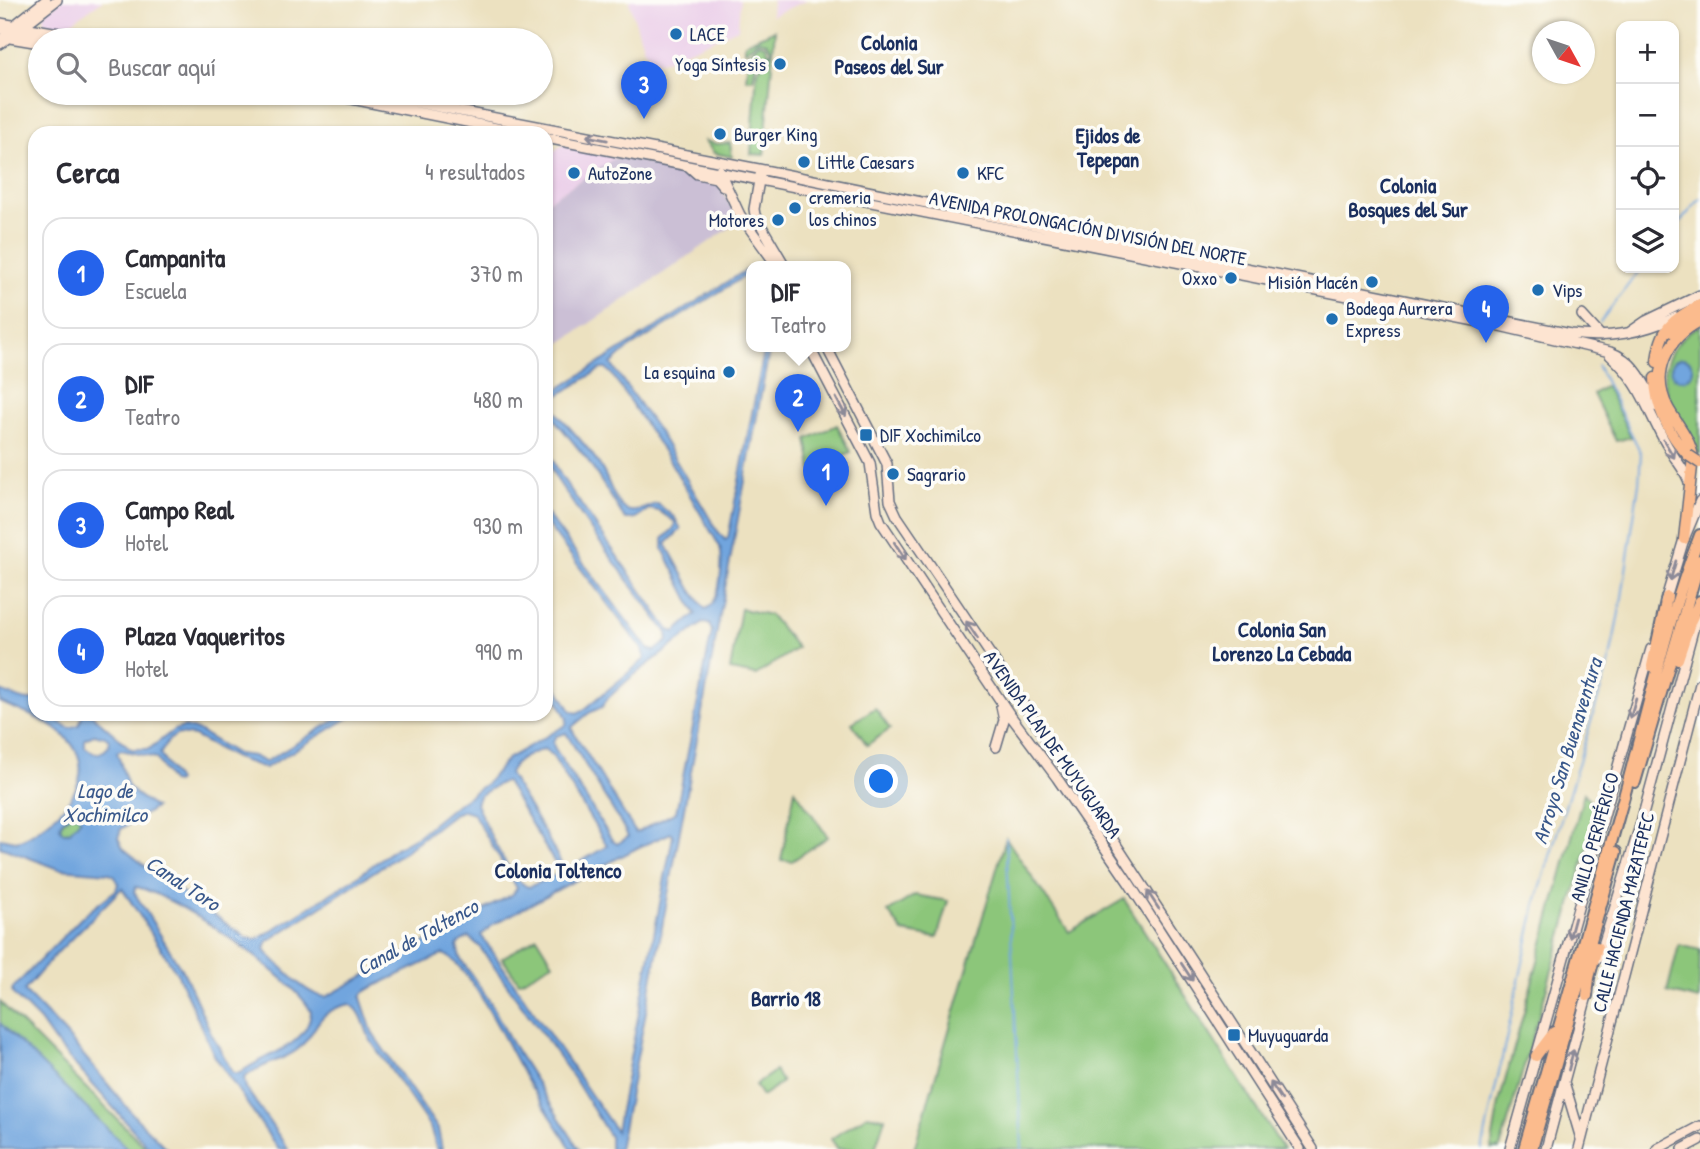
<!DOCTYPE html>
<html lang="es">
<head>
<meta charset="utf-8">
<style>
	:root { --surface:#fff; --page:#f2f2f3; --text:#2b2b33; --muted:#7c7c81; --line:#e1e1e2; --accent:#2563eb }
	body { margin:0; font-family:"Patrick Hand",sans-serif; background:var(--page); color:var(--text) }
	.controls { position:absolute; right:21px; top:21px; display:grid; overflow:hidden; border-radius:14px; box-shadow:0 2px 5px #0004 }
	.controls button { width:63px; height:63px; display:grid; place-items:center; padding:0; border:0; border-bottom:2px solid var(--line); background:var(--surface); color:var(--text); font:35px sans-serif }
	.compass { position:absolute; left:1532px; top:21px; width:63px; height:63px; border-radius:50%; background:var(--surface); box-shadow:0 2px 5px #0004; rotate:130deg }
	.you { position:absolute; left:882px; top:782px; width:24px; height:24px; margin:-18px; border:5px solid #fff; border-radius:50%; background:#1a73e8; box-shadow:0 0 0 10px #1a73e833 }
	.badge { display:grid; place-items:center; width:46px; height:46px; border-radius:50%; background:var(--accent); color:#fff; font-size:23px; font-weight:700 }
	.pin { position:absolute; translate:-50% -58px; filter:drop-shadow(0 2px 4px #0008) }
	.pin::after { content:''; position:absolute; top:37px; width:24px; height:21px; background:inherit; clip-path:polygon(0 0,100% 0,50% 100%) }
	.popup { position:absolute; left:746px; top:261px; width:105px; height:91px; box-sizing:border-box; display:grid; place-content:center; border-radius:14px; background:var(--surface); filter:drop-shadow(0 2px 5px #0005); font-size:23px; white-space:nowrap; color:var(--muted) }
	.popup b { font-size:26px; color:var(--text) }
	.popup::after { content:''; position:absolute; left:50%; top:100%; margin-left:-14px; border:14px solid transparent; border-top-color:var(--surface) }
	.list { margin:0; padding:0; list-style:none }
	h2 { display:flex; justify-content:space-between; align-items:center; height:91px; margin:0; padding:0 28px; font-size:30px }
	h2 small { font-size:23px; font-weight:400; color:var(--muted) }
	.list li { display:grid; grid-template-columns:46px 1fr auto; gap:21px; align-items:center; box-sizing:border-box; height:112px; margin:0 14px 14px; padding:0 14px; border:2px solid var(--line); border-radius:21px }
	.list b { display:block; font-size:26px; white-space:nowrap }
	.list p { margin:0; font-size:23px; white-space:nowrap; color:var(--muted) }
	.list em { font-size:23px; font-style:normal; color:var(--muted) }
	.icon { flex:none; width:38px; height:38px; fill:none; stroke:currentColor; stroke-width:2; stroke-linecap:round; stroke-linejoin:round }
	.map { position:relative; flex:none; width:1700px; height:1149px; overflow:hidden }
	.search { position:absolute; background:var(--surface); box-shadow:0 2px 5px #0004; left:28px; top:28px; width:525px; height:77px; display:flex; align-items:center; gap:18px; box-sizing:border-box; padding:0 24px; border-radius:38px; color:var(--muted); font-size:26px }
	.panel { position:absolute; background:var(--surface); box-shadow:0 2px 5px #0004; left:28px; top:126px; width:525px; height:595px; border-radius:21px }
	.map>svg:first-child { display:block }
	.built { fill:#ecd1ea }
	.industrial { fill:#cbbfd5 }
	.green { fill:#8cc67a; stroke:#547a6c; stroke-width:2 }
	.water { fill:#71a5de; stroke:#466a9e; stroke-width:2; fill-rule:evenodd }
	.lines { fill:none; stroke-linecap:round; stroke-linejoin:round }
	.stream { stroke:#71a5de; stroke-width:2 }
	.secondary-casing { stroke:#646d80; stroke-width:12 }
	.primary-casing { stroke:#646d80; stroke-width:13 }
	.highway-casing { stroke:#646d80; stroke-width:14 }
	.secondary { stroke:#fde4d1; stroke-width:9 }
	.primary { stroke:#fbbb8d; stroke-width:10 }
	.highway { stroke:#fbbb8d; stroke-width:10 }
	.primary-bridge-casing { stroke:#646d80; stroke-width:13; stroke-linecap:butt }
	.primary-bridge { stroke:#fbbb8d; stroke-width:10 }
	.oneway { stroke:#8c8a98 }
	.poi-dot { fill:#1f6fb2; stroke:#fdfcf7; stroke-width:2.5 }
	.labels { text-anchor:middle; dominant-baseline:central; stroke-width:7; stroke-linejoin:round; paint-order:stroke }
	.poi-label { font-size:19px; fill:#1b2f5e; stroke:#fdfcf7; text-anchor:start }
	.street-label { font-size:19px; fill:#1b2f5e; stroke:#fdfcf7 }
	.neighbourhood-label { font-size:21px; font-weight:bold; fill:#1b2f5e; stroke:#fdfcf7 }
	.water-label { font-size:21px; font-style:italic; fill:#39588b; stroke:#fdfcf7 }
</style>
</head>
<body>
<div class="map">
<svg width="1700" height="1149" viewBox="0 0 1700 1149">
	<rect width="100%" height="100%" fill="#fdfcf7"/>
	<filter id="ink" filterUnits="userSpaceOnUse"><feTurbulence type="fractalNoise" baseFrequency=".0143" numOctaves="2"/><feDisplacementMap in="SourceGraphic" scale="14" xChannelSelector="R" yChannelSelector="G"/><feConvolveMatrix kernelMatrix="1 2 1 2 8 2 1 2 1" color-interpolation-filters="sRGB"/></filter>
	<filter id="wash" filterUnits="userSpaceOnUse"><feTurbulence type="fractalNoise" baseFrequency=".00686" numOctaves="4" result="noise"/><feDisplacementMap in="SourceGraphic" scale="28" xChannelSelector="R" yChannelSelector="G"/><feGaussianBlur stdDeviation="1.57" result="paint"/><feColorMatrix in="noise" values="0 0 0 0 0 0 0 0 0 0 0 0 0 0 0 0 0 1.4 0 .05"/><feComposite in="paint" operator="in"/></filter>
	<g filter="url(#wash)">
		<rect width="100%" height="100%" fill="#ece1c0"/>
		<path class="built" d="M 62,0 L 103,0 L 65,27 L 44,23 L 43,17 L 46,12 Z
			M 631,0 L 740,0 L 738,29 L 661,62 L 651,60 L 644,49 L 629,2 Z
			M 772,0 L 807,0 L 771,16 Z
			M 564,144 L 615,158 L 546,202 L 546,156 Z"/>
		<path class="industrial" d="M 620,157 L 682,170 L 692,178 L 717,183 L 740,221 L 546,353 L 546,202 L 615,158 Z"/>
		<path class="green" d="M 775,30 L 764,155 L 751,154 L 757,70 L 768,59 L 772,50 L 767,42 L 758,40 L 745,51 L 745,43 Z
			M 759,43 L 766,45 L 769,53 L 755,67 L 753,79 L 746,79 L 749,53 Z
			M 705,141 L 716,144 L 730,143 L 732,157 L 714,153 Z
			M 1700,325 L 1700,454 L 1697,452 C 1691,430 1674,414 1667,393 C 1657,366 1676,337 1700,325 Z
			M 1606,386 L 1631,437 L 1616,441 L 1593,394 Z
			M 837,425 L 851,452 L 812,469 L 807,439 Z
			M 741,609 L 770,615 L 797,648 L 756,675 L 730,670 Z
			M 875,708 L 890,729 L 867,745 L 852,723 Z
			M 795,790 L 828,837 L 792,861 L 781,860 Z
			M 1584,793 L 1598,812 L 1500,1149 L 1491,1149 L 1499,1103 Z
			M 70,814 L 78,814 L 81,819 L 72,831 L 62,832 L 60,825 Z
			M 1006,838 L 1069,932 L 1124,899 L 1283,1149 L 914,1149 Z
			M 915,895 L 948,901 L 937,938 L 903,932 L 888,912 Z
			M 537,937 L 553,963 L 519,982 L 502,958 Z
			M 1679,945 L 1700,950 L 1699,1000 L 1667,992 Z
			M 0,1002 L 147,1149 L 0,1149 Z
			M 775,1071 L 782,1082 L 762,1096 L 755,1085 Z
			M 867,1115 L 885,1118 L 875,1149 L 838,1149 L 831,1139 Z"/>
		<path class="water" d="M 751,267 L 751,272 L 628,349 L 611,364 L 659,432 L 716,529 L 725,540 L 728,538 L 765,346 L 770,346 L 652,981 L 619,1149 L 610,1149 L 610,1137 L 574,1078 L 479,946 L 469,937 L 460,942 L 457,946 L 460,958 L 491,1003 L 511,1042 L 579,1149 L 571,1149 C 559,1127 543,1106 530,1085 C 512,1057 471,963 443,954 L 373,987 L 363,993 L 361,998 L 373,1034 L 438,1129 L 442,1149 L 437,1149 L 430,1127 L 371,1041 C 364,1028 364,1012 350,1004 C 312,1012 320,1031 297,1050 C 281,1062 259,1064 244,1078 L 246,1088 L 288,1149 L 278,1149 L 214,1055 L 178,975 L 122,888 L 52,958 L 24,991 L 65,1033 L 136,1118 L 167,1149 L 150,1149 L 54,1041 L 40,1021 L 12,993 L 13,988 L 83,916 L 116,890 L 118,884 L 114,876 L 109,873 L 59,869 L 0,847 L 0,838 L 16,841 L 23,839 C 60,819 107,773 62,734 C 46,719 20,712 0,702 L 0,691 L 24,700 L 35,700 L 35,714 L 47,714 L 69,728 L 79,725 L 83,714 L 91,714 L 131,749 L 149,749 L 174,730 L 184,727 L 197,730 L 237,754 L 253,756 L 265,762 L 345,714 L 355,714 L 265,768 L 235,758 L 194,736 L 178,734 L 169,740 L 160,754 L 177,781 L 175,783 L 171,782 L 156,758 L 121,750 L 117,752 L 128,786 L 136,794 L 155,808 L 121,829 L 118,838 L 123,848 L 150,870 L 247,938 L 258,939 L 354,879 L 394,849 L 419,835 L 453,807 L 487,783 L 507,759 L 566,725 L 567,718 L 546,678 L 546,668 L 571,711 L 577,713 L 585,709 L 645,659 L 642,649 L 546,523 L 546,513 L 648,649 L 655,651 L 668,641 L 667,633 L 596,537 L 556,478 L 546,458 L 546,447 L 561,476 L 669,630 L 675,632 L 696,614 L 663,549 L 663,539 L 674,528 L 675,522 L 659,511 L 649,509 L 634,519 L 625,519 L 587,459 L 546,409 L 546,397 ZM 601,369 L 606,369 L 611,373 L 671,463 L 720,547 C 724,561 720,606 705,609 L 691,589 L 666,544 L 681,529 L 675,518 L 658,504 C 649,504 636,515 627,510 C 615,504 610,484 604,473 C 593,450 566,426 550,404 L 552,399 ZM 703,623 L 709,624 L 712,631 L 676,812 L 636,833 L 574,733 L 572,727 L 589,713 L 602,707 L 608,698 L 630,678 ZM 566,733 L 625,830 L 628,837 L 617,844 L 612,840 L 554,747 L 553,742 L 556,736 ZM 94,735 L 105,736 L 109,740 C 110,749 102,754 94,753 L 85,747 L 85,739 ZM 544,749 L 552,755 L 607,846 L 568,869 L 562,865 L 546,835 L 509,774 C 512,761 532,753 544,749 ZM 506,782 L 559,870 L 558,874 L 529,887 C 511,883 484,822 476,804 L 479,796 L 502,782 ZM 464,810 L 473,813 L 517,888 L 513,894 L 326,997 C 304,995 283,967 267,953 L 265,948 L 268,941 L 404,852 L 453,814 ZM 76,814 L 81,819 L 69,832 L 62,832 L 60,827 C 61,819 68,814 76,814 ZM 671,833 L 673,836 L 616,1131 L 481,935 L 494,924 L 572,882 L 639,847 ZM 136,887 C 173,894 296,978 311,1012 C 308,1048 263,1054 240,1073 L 233,1073 L 211,1033 L 185,975 L 134,892 Z
			M1671 369a11 11 0 1 1 22 0a11 11 0 1 1-22 0Z
			M 0,1023 L 128,1149 L 0,1149 Z"/>
		<g class="lines">
			<path class="stream" d="M 1674,229 L 1700,199
				M 1600,322 L 1641,268
				M 1006,838 L 1022,1149
				M 1482,1149 L 1537,899 L 1610,659 L 1622,597 L 1639,483 L 1641,453 L 1597,365"/>
		</g>
	</g>
	<g filter="url(#ink)">
		<g class="lines">
			<g class="secondary-casing">
				<path id="secondary" d="M 0,23 L 100,40
					M 12,27 L 46,0
					M 0,29 L 66,40
					M 4,37 L 40,43
					M 0,44 L 57,0
					M 322,93 L 521,133
					M 367,93 L 769,171 L 1571,334 C 1609,339 1641,333 1676,317
					M 546,138 L 1495,325 L 1610,352 C 1637,362 1644,384 1657,407
					M 688,166 L 697,174 L 716,178 L 723,186
					M 719,170 L 740,215 L 772,259 L 774,266
					M 760,175 L 754,209 L 755,215 L 785,266
					M 1582,315 L 1601,336
					M 1630,332 L 1646,321 L 1700,295
					M 809,346 L 870,463 L 877,512 L 881,522 L 1010,715 L 1057,778 L 1129,883 L 1300,1149
					M 826,346 L 887,464 L 890,501 L 897,516 C 1039,725 1177,936 1313,1149
					M 1610,355 C 1643,384 1647,412 1668,447 C 1675,460 1686,470 1690,485
					M 1665,602 L 1684,539 L 1700,501
					M 996,747 L 1004,720 L 1001,706
					M 1599,958 L 1640,826 L 1696,619
					M 1565,1085 L 1581,1139
					M 1510,1149 L 1651,649
					M 1546,1149 L 1588,992
					M 1579,1149 L 1700,684
					M 1657,1149 L 1700,1126
					M 1683,1149 L 1700,1140"/>
			</g>
			<g class="primary-casing">
				<path id="primary" d="M 1672,332 L 1685,320 L 1700,312
					M 1657,362 C 1660,328 1672,320 1700,305
					M 1655,378 C 1655,406 1669,435 1688,455
					M 1684,539 L 1693,457 C 1690,438 1677,424 1668,408 C 1650,373 1667,338 1700,321"/>
			</g>
			<g class="highway-casing">
				<path id="highway" d="M 1678,659 L 1691,620 L 1700,601
					M 1652,666 L 1667,597
					M 1635,782 L 1700,560
					M 1587,996 L 1589,978 L 1597,947
					M 1536,1056 L 1554,1032
					M 1524,1149 C 1556,1036 1589,924 1620,811 C 1646,719 1665,625 1700,535
					M 1532,1149 L 1616,852"/>
			</g>
			<use href="#secondary" class="secondary"/>
			<use href="#primary" class="primary"/>
			<use href="#highway" class="highway"/>
			<g class="primary-bridge-casing">
				<path id="primary-bridge" d="M 1688,455 L 1700,463"/>
			</g>
			<use href="#primary-bridge" class="primary-bridge"/>
		</g>
		<defs><path id="oneway-shaft" d="M-6 0H5M1.5-3L5.5 0L1.5 3" fill="none" stroke-width="1.6" stroke-linecap="round" stroke-linejoin="round" transform="scale(1.75)"/></defs>
		<g class="oneway">
			<use href="#oneway-shaft" transform="translate(597 138) rotate(-169)"/>
			<use href="#oneway-shaft" transform="translate(841 407) rotate(62)"/>
			<use href="#oneway-shaft" transform="translate(1669 449) rotate(59)"/>
			<use href="#oneway-shaft" transform="translate(900 551) rotate(57)"/>
			<use href="#oneway-shaft" transform="translate(1673 571) rotate(106)"/>
			<use href="#oneway-shaft" transform="translate(972 630) rotate(-124)"/>
			<use href="#oneway-shaft" transform="translate(1633 709) rotate(106)"/>
			<use href="#oneway-shaft" transform="translate(1153 900) rotate(-123)"/>
			<use href="#oneway-shaft" transform="translate(1572 928) rotate(105)"/>
			<use href="#oneway-shaft" transform="translate(1187 972) rotate(57)"/>
			<use href="#oneway-shaft" transform="translate(1571 1060) rotate(-76)"/>
			<use href="#oneway-shaft" transform="translate(1276 1091) rotate(-123)"/>
		</g>
	</g>
	<g class="poi-dot">
		<circle cx="676" cy="34" r="7"/>
		<circle cx="780" cy="64" r="7"/>
		<circle cx="720" cy="134" r="7"/>
		<circle cx="804" cy="162" r="7"/>
		<circle cx="574" cy="173" r="7"/>
		<circle cx="963" cy="173" r="7"/>
		<circle cx="795" cy="208" r="7"/>
		<circle cx="778" cy="220" r="7"/>
		<circle cx="1231" cy="278" r="7"/>
		<circle cx="1372" cy="282" r="7"/>
		<circle cx="1538" cy="290" r="7"/>
		<circle cx="1332" cy="319" r="7"/>
		<circle cx="729" cy="372" r="7"/>
		<rect x="859" y="428" width="14" height="14" rx="3.5"/>
		<circle cx="893" cy="474" r="7"/>
		<rect x="1227" y="1028" width="14" height="14" rx="3.5"/>
	</g>
	<g class="labels">
		<g class="poi-label">
			<text x="690" y="34">LACE</text>
			<text x="766" y="64" text-anchor="end">Yoga Síntesis</text>
			<text x="734" y="134">Burger King</text>
			<text x="818" y="162">Little Caesars</text>
			<text x="588" y="173">AutoZone</text>
			<text x="977" y="173">KFC</text>
			<text x="809" y="197">cremeria<tspan x="809" dy="22">los chinos</tspan></text>
			<text x="764" y="220" text-anchor="end">Motores</text>
			<text x="1217" y="278" text-anchor="end">Oxxo</text>
			<text x="1358" y="282" text-anchor="end">Misión Macén</text>
			<text x="1552" y="290">Vips</text>
			<text x="1346" y="308">Bodega Aurrera<tspan x="1346" dy="22">Express</tspan></text>
			<text x="715" y="372" text-anchor="end">La esquina</text>
			<text x="880" y="435">DIF Xochimilco</text>
			<text x="907" y="474">Sagrario</text>
			<text x="1248" y="1035">Muyuguarda</text>
		</g>
		<g class="street-label">
			<text transform="translate(1088 228) rotate(11)">AVENIDA PROLONGACIÓN DIVISIÓN DEL NORTE</text>
			<text transform="translate(1053 744) rotate(55)">AVENIDA PLAN DE MUYUGUARDA</text>
			<text transform="translate(1594 837) rotate(-74)">ANILLO PERIFÉRICO</text>
			<text transform="translate(1623 912) rotate(-76)">CALLE HACIENDA MAZATEPEC</text>
		</g>
		<g class="neighbourhood-label">
			<text x="889" y="42">Colonia<tspan x="889" dy="24">Paseos del Sur</tspan></text>
			<text x="1108" y="135">Ejidos de<tspan x="1108" dy="24">Tepepan</tspan></text>
			<text x="1408" y="185">Colonia<tspan x="1408" dy="24">Bosques del Sur</tspan></text>
			<text x="1282" y="629">Colonia San<tspan x="1282" dy="24">Lorenzo La Cebada</tspan></text>
			<text x="558" y="870">Colonia Toltenco</text>
			<text x="786" y="998">Barrio 18</text>
		</g>
		<g class="water-label">
			<text transform="translate(1567 751) rotate(-73)">Arroyo San Buenaventura</text>
			<text x="105" y="790">Lago de<tspan x="105" dy="24">Xochimilco</tspan></text>
			<text transform="translate(183 883) rotate(33)">Canal Toro</text>
			<text transform="translate(417 937) rotate(-29)">Canal de Toltenco</text>
		</g>
	</g>
</svg>
<div class="controls">
<button>+</button>
<button>−</button>
<button><svg class="icon" aria-label="locate" viewBox="0 0 24 24"><circle cx="12" cy="12" r="6"/><path d="M12 2v4M12 18v4M2 12h4M18 12h4"/></svg></button>
<button><svg class="icon" aria-label="layers" viewBox="0 0 24 24"><path d="M12 4l9 5-9 5-9-5zM3 14l9 5 9-5"/></svg></button>
</div>
<svg class="compass" viewBox="-18 -18 36 36"><path d="M0-13l5 13h-10z" fill="#e53935"/><path d="M0 13l5-13h-10z" fill="#7c7c81"/></svg>
<div class="you"></div>
<div class="pin badge" style="left:826px;top:506px">1</div>
<div class="pin badge" style="left:798px;top:432px">2</div>
<div class="popup"><b>DIF</b>Teatro</div>
<div class="pin badge" style="left:644px;top:119px">3</div>
<div class="pin badge" style="left:1486px;top:343px">4</div>
<div class="search"><svg class="icon" aria-label="search" viewBox="0 0 24 24"><circle cx="10" cy="10" r="6"/><path d="M15 15l6 6"/></svg>Buscar aquí</div>
<section class="panel">
<h2>Cerca<small>4 resultados</small></h2>
<ul class="list">
<li><span class="badge">1</span><div><b>Campanita</b><p>Escuela</p></div><em>370 m</em></li>
<li><span class="badge">2</span><div><b>DIF</b><p>Teatro</p></div><em>480 m</em></li>
<li><span class="badge">3</span><div><b>Campo Real</b><p>Hotel</p></div><em>930 m</em></li>
<li><span class="badge">4</span><div><b>Plaza Vaqueritos</b><p>Hotel</p></div><em>990 m</em></li>
</ul>
</section>
</div>
</body>
</html>
